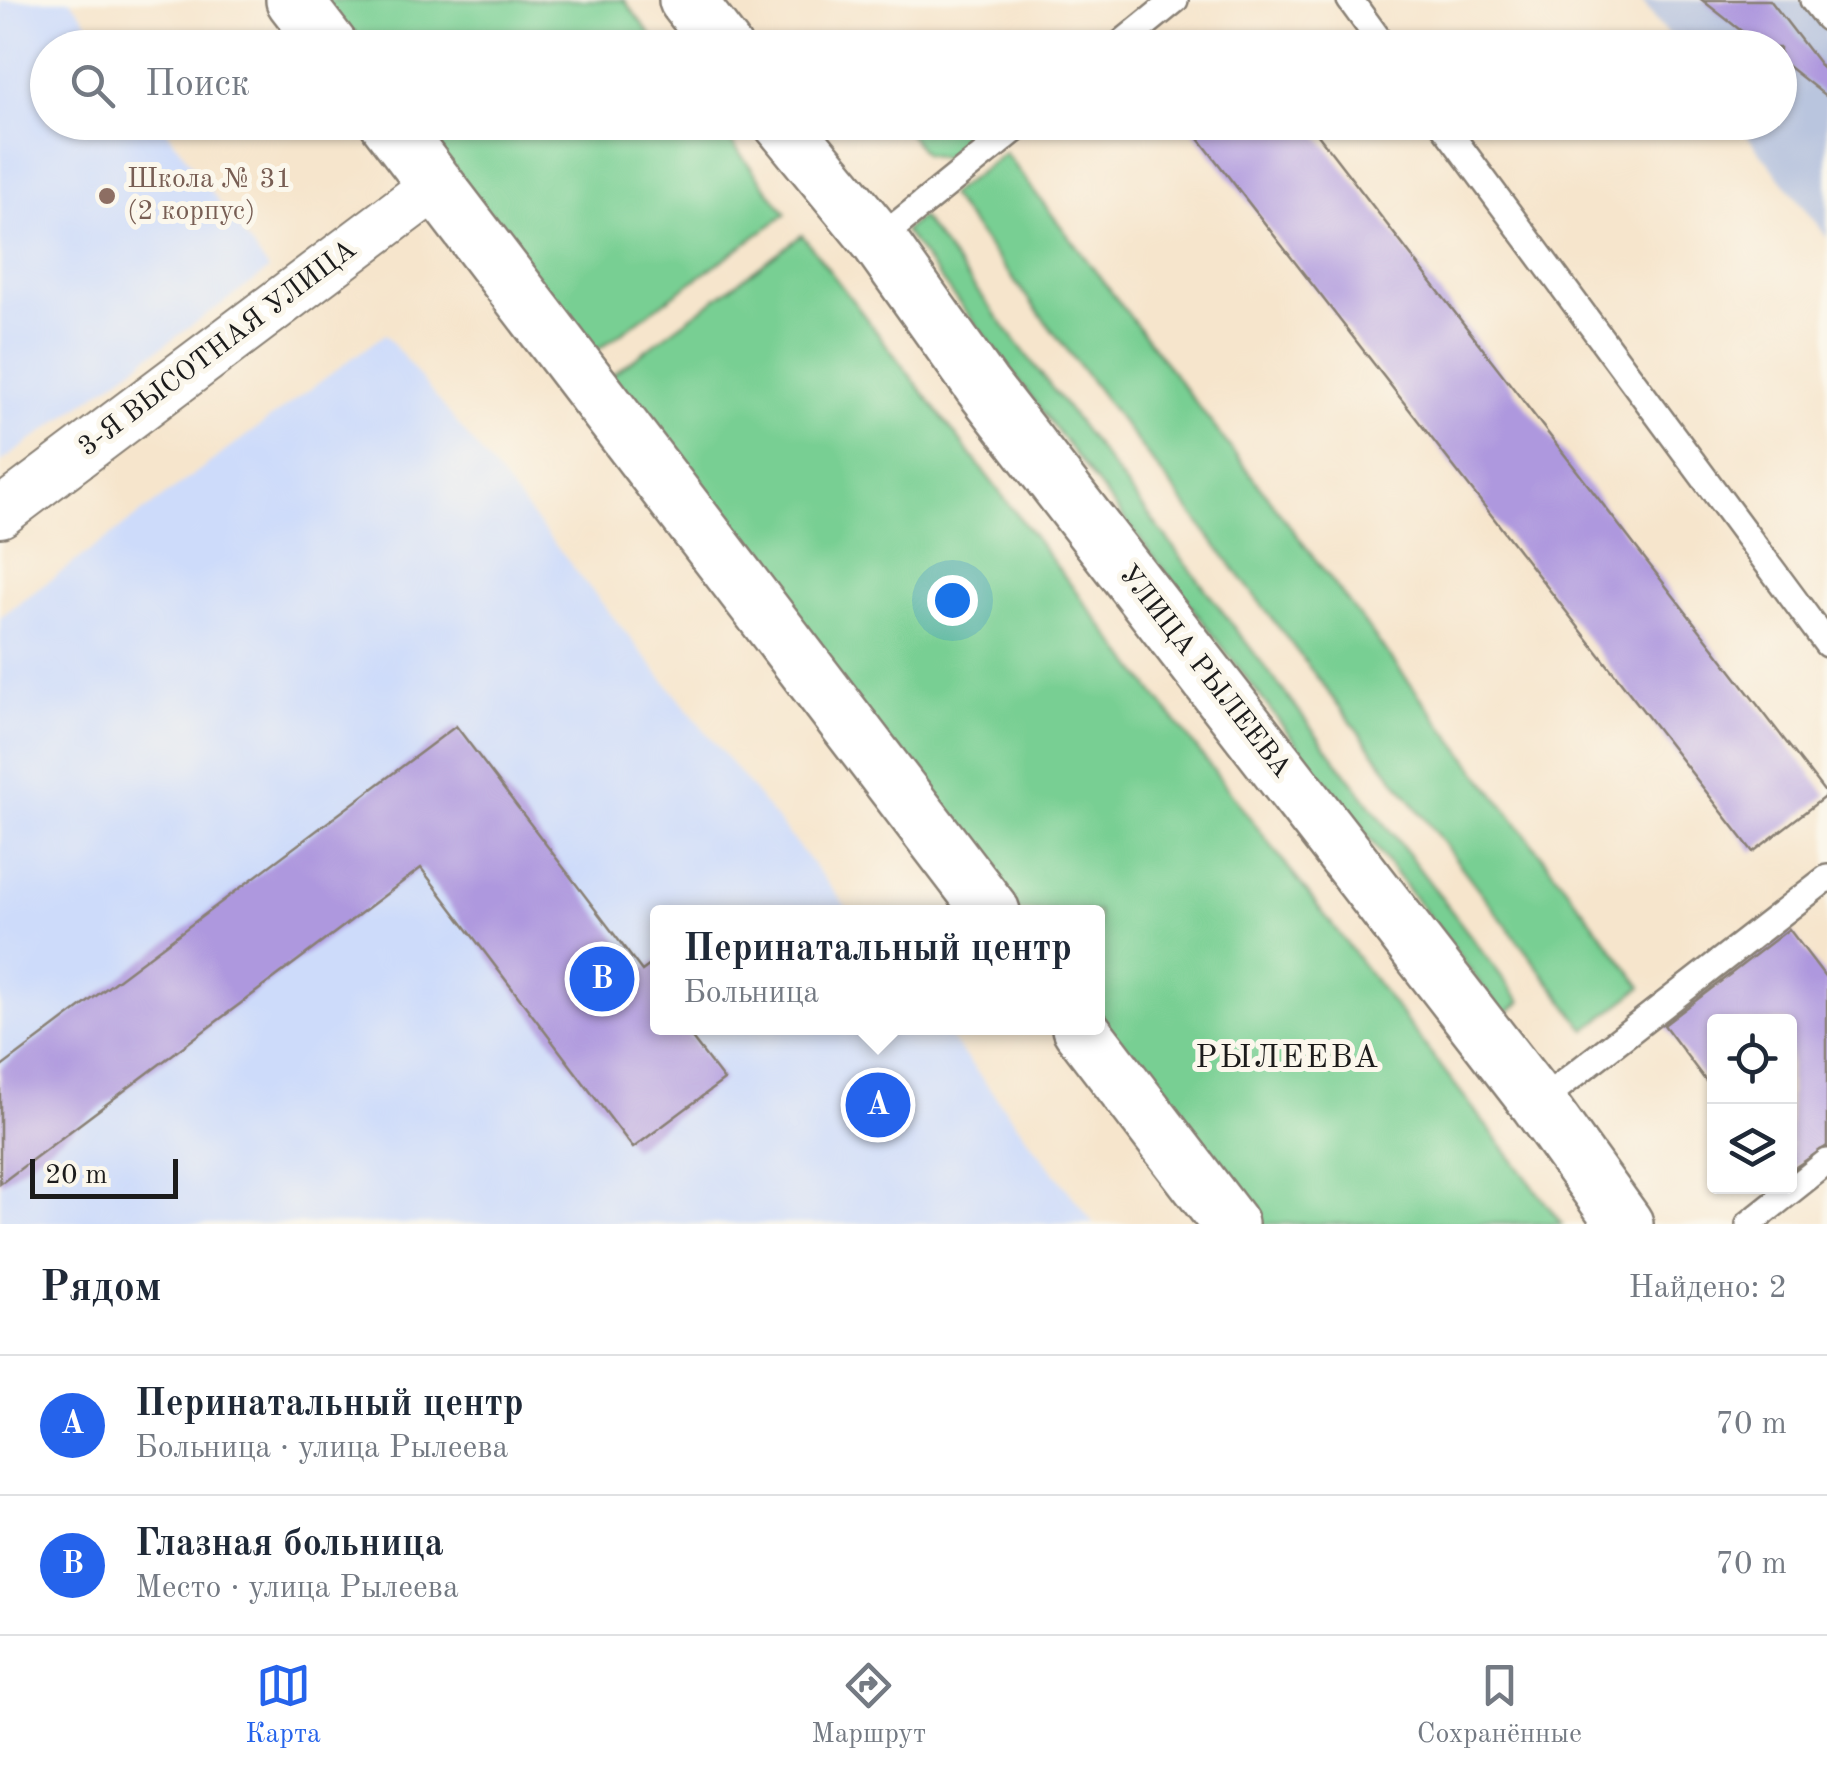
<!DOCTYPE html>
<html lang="ru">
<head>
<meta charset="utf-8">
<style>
	:root { --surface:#fff; --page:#f6f6f7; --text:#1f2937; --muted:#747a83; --line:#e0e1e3; --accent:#2563eb }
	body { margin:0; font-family:"Old Standard TT",serif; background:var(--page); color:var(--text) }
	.controls { position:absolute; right:30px; bottom:30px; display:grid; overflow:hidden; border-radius:10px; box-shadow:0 2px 8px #0004 }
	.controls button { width:90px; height:90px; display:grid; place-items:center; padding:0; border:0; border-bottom:2px solid var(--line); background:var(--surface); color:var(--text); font:50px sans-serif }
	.scale { position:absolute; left:30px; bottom:25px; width:148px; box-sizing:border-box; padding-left:10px; border:5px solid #1c1c1c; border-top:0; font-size:28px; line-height:35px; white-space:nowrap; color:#1c1c1c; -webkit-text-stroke:8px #fbf7ec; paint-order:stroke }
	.you { position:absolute; left:952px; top:600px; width:35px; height:35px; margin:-25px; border:8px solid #fff; border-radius:50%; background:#1a73e8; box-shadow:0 0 0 15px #1a73e833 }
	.badge { display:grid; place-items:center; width:65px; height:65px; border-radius:50%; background:var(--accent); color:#fff; font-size:32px; font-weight:700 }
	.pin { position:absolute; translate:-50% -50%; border:5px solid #fff; box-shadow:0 2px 10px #0006 }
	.popup { position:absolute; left:650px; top:905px; width:455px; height:130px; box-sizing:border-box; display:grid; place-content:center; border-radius:10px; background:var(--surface); filter:drop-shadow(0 2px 8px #0005); font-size:32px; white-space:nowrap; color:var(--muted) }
	.popup b { font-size:38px; color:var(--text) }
	.popup::after { content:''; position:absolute; left:50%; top:100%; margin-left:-20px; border:20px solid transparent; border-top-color:var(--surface) }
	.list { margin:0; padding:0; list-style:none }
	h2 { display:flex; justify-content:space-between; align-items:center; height:130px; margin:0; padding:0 40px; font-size:42px }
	h2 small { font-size:32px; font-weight:400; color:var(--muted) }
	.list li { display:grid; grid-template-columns:65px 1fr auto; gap:30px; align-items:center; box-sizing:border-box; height:140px; padding:0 40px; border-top:2px solid var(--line) }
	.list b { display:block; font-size:38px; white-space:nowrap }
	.list p { margin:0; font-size:32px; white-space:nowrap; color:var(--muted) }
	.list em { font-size:32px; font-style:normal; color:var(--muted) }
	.icon { flex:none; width:55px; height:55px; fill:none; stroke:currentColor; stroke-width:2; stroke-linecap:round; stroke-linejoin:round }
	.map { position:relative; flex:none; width:1827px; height:1224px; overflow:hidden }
	.search { position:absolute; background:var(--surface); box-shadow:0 2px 8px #0004; left:30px; right:30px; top:30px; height:110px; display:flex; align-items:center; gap:25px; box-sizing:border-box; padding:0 35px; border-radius:55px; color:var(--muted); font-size:38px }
	.sheet { height:410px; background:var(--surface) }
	nav { display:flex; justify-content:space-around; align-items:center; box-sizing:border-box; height:140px; border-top:2px solid var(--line); background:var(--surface); font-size:28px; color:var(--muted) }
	nav a { display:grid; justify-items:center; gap:5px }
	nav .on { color:var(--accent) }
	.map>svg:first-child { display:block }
	.built { fill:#cddbfa }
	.industrial { fill:#b9c5de }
	.green { fill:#78cf93; stroke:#4a7658; stroke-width:2.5 }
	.building { fill:#ae98de }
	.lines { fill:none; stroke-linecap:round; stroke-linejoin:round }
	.service-casing { stroke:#898074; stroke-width:30 }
	.minor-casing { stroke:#898074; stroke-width:52 }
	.secondary-casing { stroke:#898074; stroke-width:60 }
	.service { stroke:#fff; stroke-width:25 }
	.minor { stroke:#fff; stroke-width:48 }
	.secondary { stroke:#fff; stroke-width:55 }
	.education-dot { fill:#8d6e63; stroke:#fbf7ec; stroke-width:4 }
	.labels { text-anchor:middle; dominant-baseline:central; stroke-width:10; stroke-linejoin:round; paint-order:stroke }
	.education-label { font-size:28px; fill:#785e54; stroke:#fbf7ec; text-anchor:start }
	.street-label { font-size:28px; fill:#1c1c1c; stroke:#fbf7ec }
	.quarter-label { font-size:32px; letter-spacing:2.5px; fill:#1c1c1c; stroke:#fbf7ec }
</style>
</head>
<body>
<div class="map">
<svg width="1827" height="1224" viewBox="0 0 1827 1224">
	<rect width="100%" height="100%" fill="#fbf7ec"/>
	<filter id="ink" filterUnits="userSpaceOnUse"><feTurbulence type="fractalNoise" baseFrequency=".01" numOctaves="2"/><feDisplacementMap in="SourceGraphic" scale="20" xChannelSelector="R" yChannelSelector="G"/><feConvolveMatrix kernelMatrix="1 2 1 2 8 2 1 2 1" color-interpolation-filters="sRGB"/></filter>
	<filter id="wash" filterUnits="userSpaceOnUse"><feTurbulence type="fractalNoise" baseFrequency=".0048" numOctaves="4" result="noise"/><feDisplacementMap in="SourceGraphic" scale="40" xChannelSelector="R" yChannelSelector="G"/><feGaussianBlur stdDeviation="2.25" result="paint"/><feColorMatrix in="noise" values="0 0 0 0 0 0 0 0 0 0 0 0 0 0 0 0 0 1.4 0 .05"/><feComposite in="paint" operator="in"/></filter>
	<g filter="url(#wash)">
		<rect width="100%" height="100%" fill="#f6e5cc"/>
		<path class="built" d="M 0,0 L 71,0 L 106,47 L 48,48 L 48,122 L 161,123 L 269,270 L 0,463 Z
			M 385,334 L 851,912 L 658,912 L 658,1028 L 943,1028 L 1094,1224 L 0,1224 L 0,617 Z"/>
		<path class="industrial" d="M 1641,0 L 1827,0 L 1827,237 L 1737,123 L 1780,122 L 1780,48 L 1678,47 Z"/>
		<path class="green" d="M 317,0 L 624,0 L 660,47 L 353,47 Z
			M 412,123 L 717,123 L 786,214 L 592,354 Z
			M 901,123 L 992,122 L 993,124 L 944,158 L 924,154 Z
			M 1005,153 L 1642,987 L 1586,1030 L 949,195 Z
			M 921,217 L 1521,1002 L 1504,1015 L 904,231 Z
			M 802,235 L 1562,1224 L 1252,1224 L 1098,1021 L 1098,912 L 1016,912 L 609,377 Z"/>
		<g id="blocks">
			<path class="building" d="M 1702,0 L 1770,0 L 1827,74 L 1827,97 L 1780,60 L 1780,48 L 1763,48 Z
				M 1186,122 L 1308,122 L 1827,795 L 1753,852 Z
				M 456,726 L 642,971 L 658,959 L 658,1028 L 684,1028 L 724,1080 L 633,1148 L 421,868 L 0,1184 L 0,1068 Z
				M 1789,929 L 1827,979 L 1827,1146 L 1790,1171 L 1790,1022 L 1714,1022 L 1714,1092 L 1664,1025 Z"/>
		</g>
	</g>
	<g filter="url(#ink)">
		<use href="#blocks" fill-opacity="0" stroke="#898074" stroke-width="2.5"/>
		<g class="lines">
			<g class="service-casing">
				<path id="service" d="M 1350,0 L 1385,48
					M 1813,0 L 1827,18
					M 1116,48 L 1175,0
					M 1441,122 L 1827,644
					M 878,240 L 1024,122
					M 1538,1103 L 1827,878
					M 1749,1224 L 1827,1162"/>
			</g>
			<g class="minor-casing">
				<path id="minor" d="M 0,513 L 436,185"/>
			</g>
			<g class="secondary-casing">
				<path id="secondary" d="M 294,0 L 331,48
					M 687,0 L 724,48
					M 388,122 L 992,912
					M 781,122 L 878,240 L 982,386 L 1538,1103 L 1625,1224
					M 1080,1028 L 1230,1224"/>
			</g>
			<use href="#service" class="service"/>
			<use href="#minor" class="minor"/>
			<use href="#secondary" class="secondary"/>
		</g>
	</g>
	<circle class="education-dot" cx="107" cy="196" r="10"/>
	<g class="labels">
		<g class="education-label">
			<text x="127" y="180">Школа № 31<tspan x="127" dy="32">(2 корпус)</tspan></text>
		</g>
		<g class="street-label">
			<text transform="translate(218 349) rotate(-37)">3-Я ВЫСОТНАЯ УЛИЦА</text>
			<text transform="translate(1204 672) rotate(52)">УЛИЦА РЫЛЕЕВА</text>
		</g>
		<g class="quarter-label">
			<text x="1288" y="1059">РЫЛЕЕВА</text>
		</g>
	</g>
</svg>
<div class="controls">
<button><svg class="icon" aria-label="locate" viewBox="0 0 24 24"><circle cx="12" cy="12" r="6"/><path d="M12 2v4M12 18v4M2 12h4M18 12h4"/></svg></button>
<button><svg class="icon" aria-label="layers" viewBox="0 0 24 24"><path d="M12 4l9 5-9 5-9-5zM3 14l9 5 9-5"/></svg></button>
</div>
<div class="scale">20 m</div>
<div class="you"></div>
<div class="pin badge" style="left:878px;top:1105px">A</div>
<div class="popup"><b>Перинатальный центр</b>Больница</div>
<div class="pin badge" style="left:602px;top:979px">B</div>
<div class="search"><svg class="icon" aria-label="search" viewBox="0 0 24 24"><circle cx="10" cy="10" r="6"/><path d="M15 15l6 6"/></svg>Поиск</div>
</div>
<section class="sheet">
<h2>Рядом<small>Найдено: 2</small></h2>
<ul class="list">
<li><span class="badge">A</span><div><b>Перинатальный центр</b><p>Больница · улица Рылеева</p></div><em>70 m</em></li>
<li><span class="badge">B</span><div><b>Глазная больница</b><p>Место · улица Рылеева</p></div><em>70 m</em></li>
</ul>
</section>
<nav>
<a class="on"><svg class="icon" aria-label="map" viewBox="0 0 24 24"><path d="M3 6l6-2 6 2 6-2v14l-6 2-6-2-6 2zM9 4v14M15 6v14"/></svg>Карта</a>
<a><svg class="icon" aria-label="directions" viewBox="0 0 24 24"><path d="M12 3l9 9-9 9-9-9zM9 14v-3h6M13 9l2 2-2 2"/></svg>Маршрут</a>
<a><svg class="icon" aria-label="saved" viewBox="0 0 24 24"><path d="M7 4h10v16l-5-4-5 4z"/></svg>Сохранённые</a>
</nav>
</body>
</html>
